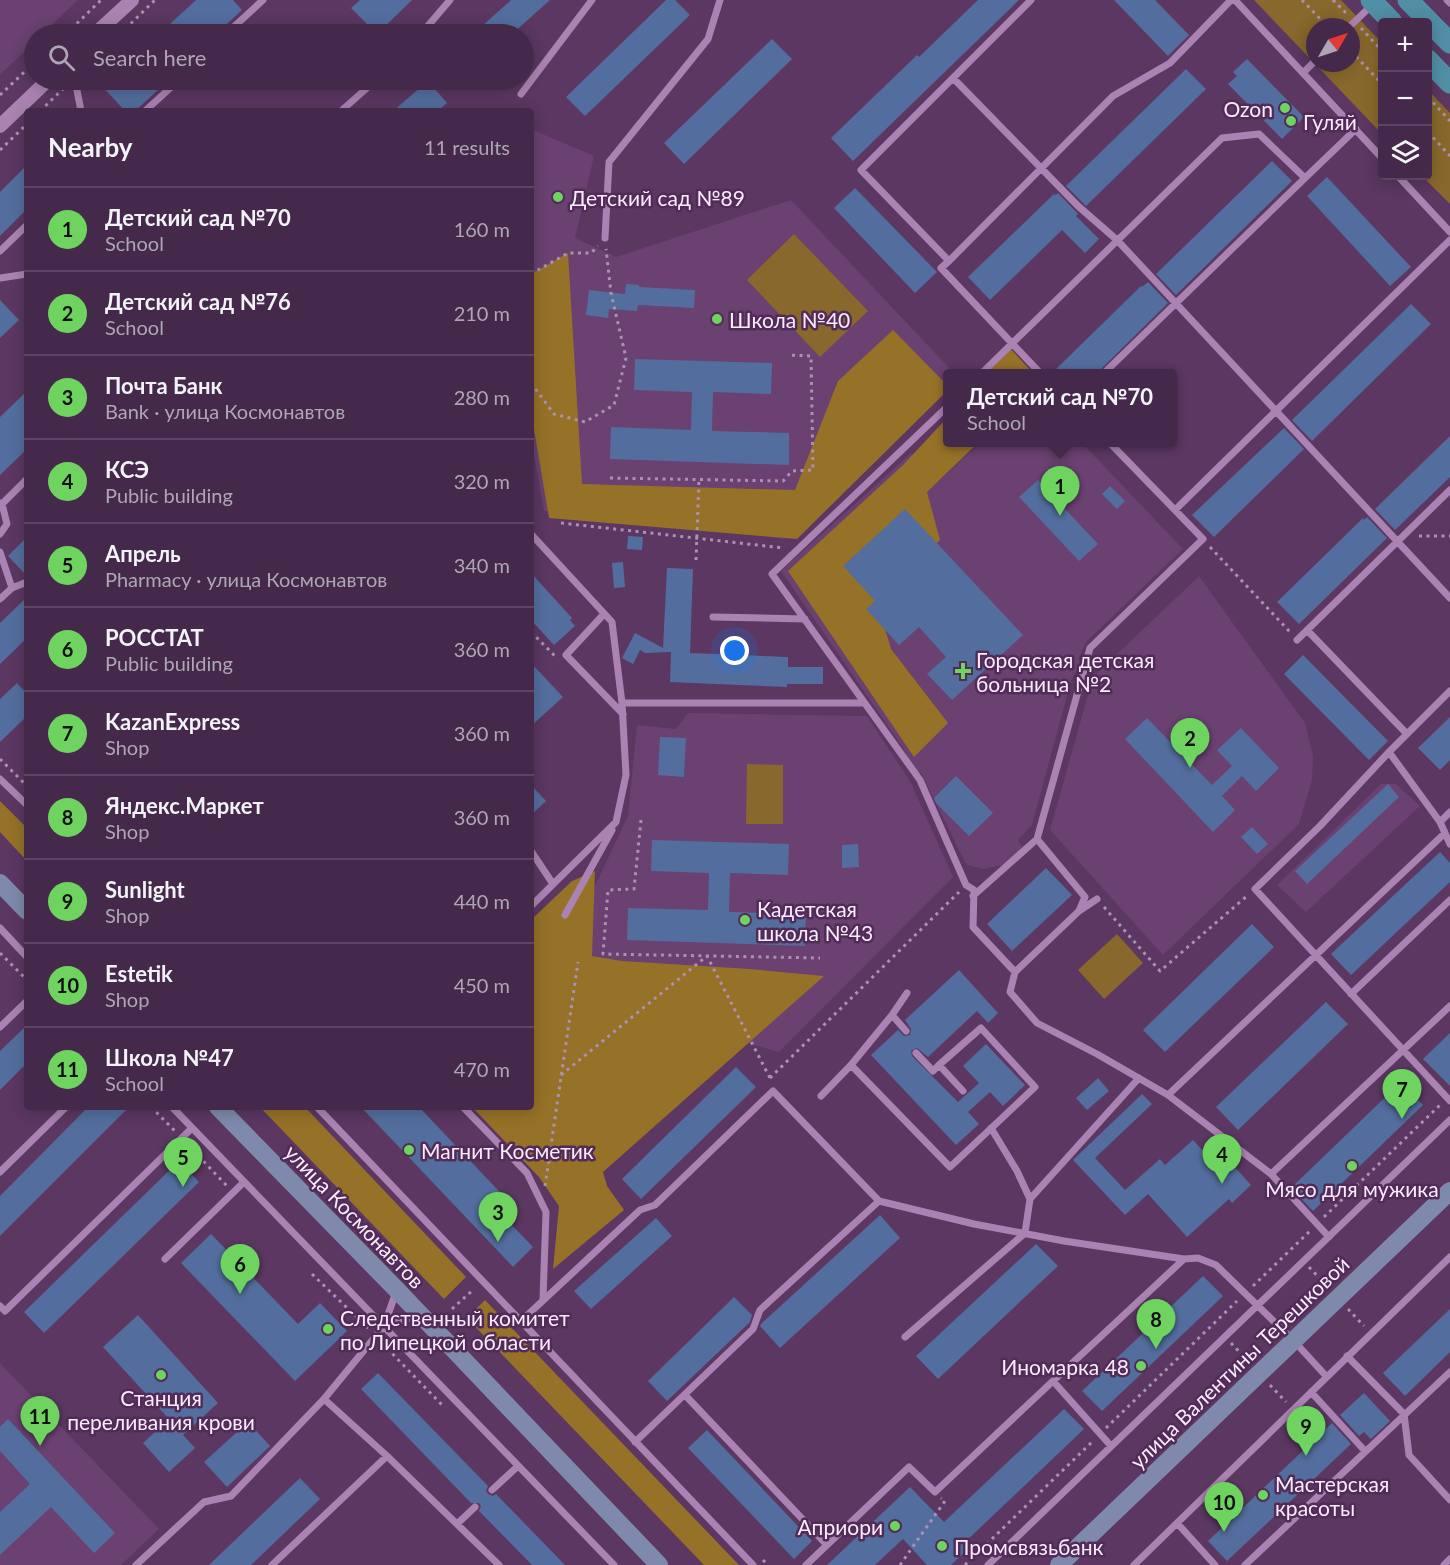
<!DOCTYPE html>
<html lang="en">
<head>
<meta charset="utf-8">
<style>
	:root { --surface:#44294a; --page:#4e3554; --text:#f1f3f6; --muted:#afa6b5; --line:#5c4562; --accent:#6fd360 }
	body { margin:0; font-family:Lato,sans-serif; background:var(--page); color:var(--text) }
	.controls { position:absolute; right:18px; top:18px; display:grid; overflow:hidden; border-radius:6px; box-shadow:0 3px 15px #0003 }
	.controls button { width:54px; height:54px; display:grid; place-items:center; padding:0; border:0; border-bottom:2px solid var(--line); background:var(--surface); color:var(--text); font:30px sans-serif }
	.compass { position:absolute; left:1306px; top:18px; width:54px; height:54px; border-radius:50%; background:var(--surface); box-shadow:0 3px 15px #0003; rotate:51deg }
	.you { position:absolute; left:735px; top:651px; width:21px; height:21px; margin:-15px; border:4px solid #fff; border-radius:50%; background:#1a73e8; box-shadow:0 0 0 9px #1a73e833 }
	.badge { display:grid; place-items:center; width:39px; height:39px; border-radius:50%; background:var(--accent); color:#111; font-size:20px; font-weight:700 }
	.pin { position:absolute; translate:-50% -50px; filter:drop-shadow(0 2px 3px #0008) }
	.pin::after { content:''; position:absolute; top:32px; width:21px; height:18px; background:inherit; clip-path:polygon(0 0,100% 0,50% 100%) }
	.popup { position:absolute; left:943px; top:369px; width:234px; height:78px; box-sizing:border-box; display:grid; place-content:center; border-radius:6px; background:var(--surface); filter:drop-shadow(0 2px 4px #0005); font-size:20px; white-space:nowrap; color:var(--muted) }
	.popup b { font-size:22px; color:var(--text) }
	.popup::after { content:''; position:absolute; left:50%; top:100%; margin-left:-12px; border:12px solid transparent; border-top-color:var(--surface) }
	.list { margin:0; padding:0; list-style:none }
	h2 { display:flex; justify-content:space-between; align-items:center; height:78px; margin:0; padding:0 24px; font-size:26px }
	h2 small { font-size:20px; font-weight:400; color:var(--muted) }
	.list li { display:grid; grid-template-columns:39px 1fr auto; gap:18px; align-items:center; box-sizing:border-box; height:84px; padding:0 24px; border-top:2px solid var(--line) }
	.list b { display:block; font-size:22px; white-space:nowrap }
	.list p { margin:0; font-size:20px; white-space:nowrap; color:var(--muted) }
	.list em { font-size:20px; font-style:normal; color:var(--muted) }
	.icon { flex:none; width:33px; height:33px; fill:none; stroke:currentColor; stroke-width:2; stroke-linecap:round; stroke-linejoin:round }
	.map { position:relative; flex:none; width:1450px; height:1565px; overflow:hidden }
	.search { position:absolute; background:var(--surface); box-shadow:0 3px 15px #0003; left:24px; top:24px; width:510px; height:66px; display:flex; align-items:center; gap:15px; box-sizing:border-box; padding:0 21px; border-radius:33px; color:var(--muted); font-size:22px }
	.panel { position:absolute; background:var(--surface); box-shadow:0 3px 15px #0003; left:24px; top:108px; width:510px; height:1002px; border-radius:6px }
	.map>svg:first-child { display:block }
	.built { fill:#6a4171 }
	.green { fill:#88682c; fill-rule:evenodd }
	.forest { fill:#967128 }
	.building { fill:#536e9e }
	.lines { fill:none; stroke-linecap:round; stroke-linejoin:round }
	.path { stroke:#ac91b1; stroke-width:3; stroke-dasharray:3 4.5; stroke-linecap:butt }
	.service { stroke:#ab83b2; stroke-width:7 }
	.minor { stroke:#ab83b2; stroke-width:14 }
	.secondary { stroke:#7e89ac; stroke-width:18 }
	.primary { stroke:#518fa6; stroke-width:21 }
	.poi-dot { fill:#6fd360; stroke:#502c56; stroke-width:2 }
	.labels { text-anchor:middle; dominant-baseline:central; stroke-width:5; stroke-linejoin:round; paint-order:stroke }
	.poi-label { font-size:21px; fill:#fceaff; stroke:#502c56; text-anchor:start }
	.street-label { font-size:21px; fill:#fceaff; stroke:#502c56 }
</style>
</head>
<body>
<div class="map">
<svg width="1450" height="1565" viewBox="0 0 1450 1565">
	<rect width="100%" height="100%" fill="#5b3762"/>
	<path class="built" d="M 0,0 L 78,0 L 42,34 L 34,34 L 34,42 L 0,75 Z
		M 531,129 L 594,156 L 575,238 L 616,257 L 791,200 L 954,373 L 948,374 L 947,386 L 785,539 L 544,511 L 531,437 Z
		M 980,443 L 1082,443 L 1183,549 L 1087,641 L 1078,659 L 1081,661 L 1071,681 L 1032,825 L 1018,840 L 1023,848 L 1011,863 L 983,869 L 967,865 L 964,860 L 921,773 L 914,772 L 903,748 L 781,571 L 911,453 L 938,482 Z
		M 1199,576 L 1305,723 L 1313,756 L 1312,780 L 1299,824 L 1163,955 L 1050,830 L 1093,677 Z
		M 688,713 L 867,716 L 910,781 L 953,877 L 779,1052 L 691,1027 L 559,962 L 628,816 L 637,725 L 676,729 Z
		M 1381,784 L 1396,784 L 1420,806 L 1306,912 L 1277,885 Z
		M 0,1363 L 159,1529 L 121,1565 L 0,1565 Z"/>
	<path class="green" d="M 1254,0 L 1341,0 L 1382,43 L 1382,134 ZM 1315,27 L 1351,27 L 1351,63 L 1315,63 Z
		M 1428,90 L 1450,113 L 1450,204 L 1422,176 L 1428,176 Z
		M 794,234 L 868,311 L 820,357 L 747,280 Z
		M 747,764 L 783,765 L 783,824 L 746,824 Z
		M 1117,934 L 1143,963 L 1104,999 L 1078,970 Z"/>
	<path class="forest" d="M 568,253 L 582,484 L 795,490 L 838,381 L 893,330 L 947,385 L 947,391 L 797,539 L 549,518 L 531,411 L 531,274 Z
		M 1011,349 L 1033,373 L 986,374 Z
		M 947,418 L 948,442 L 978,443 L 927,492 L 940,540 L 876,598 L 891,649 L 948,723 L 914,757 L 788,571 L 903,465 Z
		M 0,801 L 27,828 L 27,861 L 0,832 Z
		M 595,871 L 592,956 L 622,961 L 750,969 L 824,976 L 603,1172 L 607,1186 L 624,1210 L 553,1269 L 559,1206 L 539,1177 L 472,1107 L 531,1107 L 531,920 L 572,881 Z
		M 260,1107 L 305,1107 L 466,1277 L 444,1299 Z
		M 485,1300 L 739,1565 L 704,1565 L 467,1318 Z"/>
	<path class="building" d="M 196,0 L 233,0 L 242,10 L 216,34 L 159,34 Z
		M 360,0 L 412,0 L 377,34 L 351,8 Z
		M 511,0 L 550,0 L 512,34 L 473,34 Z
		M 666,0 L 675,0 L 690,15 L 585,116 L 566,97 Z
		M 978,0 L 1019,0 L 853,161 L 831,138 L 917,55 L 919,57 Z
		M 1114,0 L 1155,0 L 1189,35 L 1168,56 Z
		M 772,39 L 792,59 L 684,164 L 664,143 Z
		M 1247,59 L 1304,117 L 1282,139 L 1228,84 L 1237,76 L 1233,72 Z
		M 1186,69 L 1206,89 L 1086,206 L 1066,186 Z
		M 111,80 L 169,80 L 135,111 L 125,111 L 103,87 Z
		M 428,81 L 447,103 L 438,111 L 393,111 Z
		M 1272,161 L 1292,181 L 1176,295 L 1156,274 Z
		M 27,165 L 27,209 L 0,236 L 0,192 Z
		M 1327,177 L 1411,267 L 1390,286 L 1307,196 Z
		M 855,188 L 937,272 L 915,293 L 834,208 Z
		M 1058,193 L 1078,214 L 1076,216 L 1099,239 L 1085,253 L 1062,230 L 990,300 L 968,277 L 1054,194 L 1056,195 Z
		M 1148,282 L 1168,303 L 1096,374 L 1051,374 L 1141,286 L 1142,287 Z
		M 626,284 L 639,285 L 639,287 L 695,290 L 694,308 L 638,305 L 637,311 L 609,309 L 608,318 L 586,315 L 589,290 L 625,294 Z
		M 0,300 L 19,320 L 0,338 Z
		M 1411,304 L 1431,324 L 1312,441 L 1292,420 Z
		M 635,359 L 772,363 L 771,394 L 713,392 L 712,431 L 789,433 L 789,465 L 610,459 L 611,427 L 691,430 L 692,392 L 634,390 Z
		M 27,391 L 27,449 L 0,475 L 0,417 Z
		M 1284,428 L 1304,449 L 1214,537 L 1192,515 Z
		M 1450,436 L 1450,477 L 1395,530 L 1375,509 Z
		M 1038,480 L 1098,544 L 1079,561 L 1019,497 Z
		M 1110,486 L 1125,501 L 1117,509 L 1102,494 Z
		M 905,509 L 1023,635 L 952,700 L 927,674 L 946,657 L 919,627 L 899,645 L 866,609 L 875,601 L 843,566 Z
		M 1367,517 L 1387,538 L 1299,624 L 1277,602 L 1363,518 L 1364,520 Z
		M 628,536 L 643,537 L 642,550 L 627,549 Z
		M 27,537 L 27,576 L 8,556 Z
		M 623,562 L 625,587 L 614,588 L 612,563 Z
		M 667,568 L 693,569 L 690,653 L 788,657 L 788,667 L 823,667 L 823,684 L 787,684 L 787,687 L 670,682 L 671,652 L 645,653 L 640,650 L 633,664 L 622,658 L 635,633 L 663,648 Z
		M 531,573 L 572,618 L 570,620 L 575,626 L 554,645 L 531,620 Z
		M 27,597 L 27,638 L 0,664 L 0,623 Z
		M 1303,655 L 1388,741 L 1369,760 L 1284,674 Z
		M 531,663 L 563,697 L 531,726 Z
		M 17,683 L 27,694 L 27,716 L 0,742 L 0,699 Z
		M 1450,717 L 1450,760 L 1440,770 L 1418,748 Z
		M 1147,718 L 1212,785 L 1232,766 L 1217,750 L 1241,728 L 1279,768 L 1256,791 L 1242,776 L 1222,796 L 1235,810 L 1213,832 L 1125,739 Z
		M 660,737 L 686,738 L 684,777 L 658,775 Z
		M 956,776 L 993,813 L 969,836 L 936,803 L 934,798 Z
		M 1388,784 L 1399,797 L 1307,884 L 1295,871 Z
		M 531,785 L 546,801 L 531,815 Z
		M 1252,827 L 1268,844 L 1257,854 L 1241,837 Z
		M 652,840 L 789,844 L 788,875 L 730,873 L 729,912 L 806,914 L 805,946 L 627,940 L 628,908 L 708,910 L 709,873 L 651,871 Z
		M 858,844 L 859,867 L 842,868 L 842,845 Z
		M 1440,852 L 1450,863 L 1450,882 L 1351,975 L 1331,954 Z
		M 1046,868 L 1072,895 L 1012,951 L 987,924 Z
		M 1252,924 L 1274,947 L 1165,1052 L 1143,1030 Z
		M 959,970 L 998,1013 L 988,1023 L 977,1011 L 928,1057 L 917,1048 L 911,1051 L 912,1056 L 958,1102 L 979,1083 L 963,1066 L 986,1044 L 1025,1085 L 1003,1106 L 990,1092 L 968,1112 L 979,1124 L 956,1145 L 871,1055 L 898,1030 L 904,1036 L 910,1035 L 911,1029 L 905,1020 Z
		M 1326,1002 L 1348,1024 L 1238,1130 L 1216,1107 Z
		M 27,1025 L 27,1063 L 0,1090 L 0,1051 Z
		M 1450,1033 L 1450,1086 L 1423,1059 Z
		M 736,1067 L 756,1087 L 641,1199 L 622,1179 Z
		M 1098,1078 L 1109,1091 L 1087,1110 L 1076,1098 Z
		M 1401,1082 L 1423,1105 L 1313,1211 L 1291,1188 Z
		M 1142,1094 L 1152,1104 L 1095,1158 L 1125,1190 L 1160,1159 L 1165,1165 L 1193,1140 L 1223,1173 L 1232,1164 L 1251,1185 L 1232,1203 L 1229,1199 L 1187,1237 L 1148,1194 L 1125,1215 L 1073,1160 Z
		M 88,1107 L 129,1107 L 0,1236 L 0,1196 Z
		M 361,1107 L 419,1107 L 517,1210 L 507,1220 L 533,1247 L 513,1267 Z
		M 179,1161 L 199,1182 L 44,1333 L 24,1312 Z
		M 880,1215 L 900,1238 L 780,1348 L 760,1326 L 761,1324 Z
		M 656,1218 L 672,1236 L 591,1309 L 574,1291 Z
		M 211,1234 L 298,1324 L 320,1303 L 347,1331 L 295,1381 L 181,1263 Z
		M 1036,1244 L 1058,1266 L 938,1379 L 916,1356 Z
		M 1203,1276 L 1223,1296 L 1102,1411 L 1082,1391 Z
		M 734,1297 L 752,1315 L 750,1322 L 667,1401 L 648,1381 Z
		M 1450,1309 L 1450,1352 L 1405,1396 L 1383,1373 Z
		M 138,1315 L 218,1403 L 183,1435 L 195,1448 L 169,1472 L 143,1443 L 169,1419 L 103,1347 Z
		M 378,1373 L 488,1486 L 486,1491 L 488,1494 L 493,1496 L 496,1494 L 565,1565 L 532,1565 L 479,1511 L 481,1506 L 479,1503 L 471,1503 L 361,1389 Z
		M 1364,1393 L 1390,1421 L 1371,1439 L 1364,1432 L 1359,1436 L 1340,1415 Z
		M 1064,1409 L 1084,1429 L 963,1544 L 968,1549 L 951,1565 L 927,1565 L 903,1539 L 875,1565 L 827,1565 L 910,1487 L 944,1522 Z
		M 8,1419 L 115,1533 L 94,1553 L 51,1507 L 0,1555 L 0,1512 L 30,1484 L 0,1451 L 0,1427 Z
		M 248,1422 L 270,1446 L 227,1487 L 204,1462 Z
		M 1332,1423 L 1351,1444 L 1227,1561 L 1208,1541 Z
		M 707,1430 L 812,1541 L 794,1559 L 688,1448 Z
		M 300,1478 L 320,1499 L 251,1565 L 209,1565 Z"/>
	<g class="lines">
		<path class="path" d="M 1302,0 L 1328,27
			M 1333,0 L 1348,15
			M 1361,28 L 1382,51
			M 66,34 L 101,0
			M 120,34 L 155,0
			M 1351,51 L 1382,84
			M 0,95 L 34,63
			M 1428,97 L 1450,121
			M 40,111 L 65,87
			M 1428,132 L 1450,156
			M 0,150 L 27,124
			M 531,274 L 568,253 L 591,253 L 598,246
			M 531,383 L 554,414 L 585,422 L 614,405 L 626,358 L 611,293 L 606,249
			M 610,478 L 783,481 L 792,471 L 813,470 L 811,356 L 789,355
			M 561,523 L 784,548
			M 1419,536 L 1450,536
			M 1210,547 L 1290,632
			M 696,560 L 699,479
			M 531,632 L 555,656
			M 0,759 L 27,786
			M 641,820 L 634,889 L 608,890 L 603,954 L 820,958
			M 25,865 L 27,867
			M 1104,907 L 1160,971 L 1247,896
			M 0,953 L 27,980
			M 561,1075 L 707,956 L 771,1080
			M 770,1078 L 959,892
			M 151,1107 L 175,1131
			M 188,1145 L 227,1186
			M 545,1186 L 578,962
			M 1324,1217 L 1440,1105
			M 1309,1267 L 1327,1286
			M 312,1274 L 369,1329
			M 1253,1286 L 1311,1230
			M 452,1309 L 474,1289
			M 1348,1309 L 1364,1326
			M 382,1343 L 442,1405
			M 1231,1343 L 1249,1362
			M 1270,1385 L 1286,1402
			M 1106,1428 L 1237,1301
			M 763,1560 L 768,1565
			M 900,1565 L 945,1501 L 941,1498
			M 965,1565 L 1093,1441"/>
		<path class="service" d="M 1031,0 L 861,170 L 949,261 L 1113,96 L 1170,63 L 1231,0
			M 1235,0 L 1382,158
			M 1447,0 L 1450,3
			M 1349,27 L 1371,6
			M 226,34 L 263,0
			M 421,34 L 450,0
			M 1304,72 L 1315,61
			M 953,78 L 1078,206 L 1117,240 L 1450,598
			M 75,80 L 81,111
			M 521,94 L 592,0
			M 145,111 L 179,80
			M 341,111 L 376,80
			M 1398,176 L 1450,232
			M 605,238 L 609,162 L 708,39 L 720,0
			M 0,251 L 27,225
			M 949,261 L 941,268 L 1041,374
			M 0,278 L 27,274
			M 981,374 L 1222,138 L 1259,134 L 1305,178 L 1356,129
			M 1103,374 L 1305,178
			M 948,406 L 772,574 L 920,780 L 966,885 L 974,890 L 973,927 L 1015,972
			M 1109,442 L 1203,539 L 1090,648 L 1037,839 L 1085,897 L 1079,911 L 1015,972 L 1010,992 L 1037,1023 L 1097,1054 L 1168,1095 L 1271,1174
			M 0,503 L 2,504 L 27,479
			M 1175,510 L 1450,240
			M 0,534 L 7,524 L 2,504
			M 531,534 L 612,622 L 622,703 L 626,775 L 616,822 L 531,906
			M 0,552 L 12,588
			M 0,599 L 12,588 L 27,582
			M 604,614 L 566,655 L 623,714
			M 713,617 L 805,619
			M 1307,630 L 1407,734
			M 1297,640 L 1450,490
			M 1450,691 L 1389,752 L 1320,826 L 1255,889 L 1450,1101
			M 622,703 L 864,703
			M 1389,752 L 1440,822 L 1450,844
			M 0,779 L 27,805
			M 1440,822 L 1450,812
			M 531,851 L 553,884
			M 973,896 L 1037,839
			M 1079,911 L 1097,899
			M 565,915 L 612,830
			M 0,928 L 27,957
			M 1351,994 L 1450,900
			M 892,1015 L 907,993
			M 0,1027 L 27,1001
			M 916,1053 L 933,1071 L 939,1065
			M 851,1065 L 950,1167 L 1035,1087 L 981,1028 L 939,1065 L 963,1091
			M 1168,1095 L 1445,833
			M 821,1096 L 851,1065 L 892,1015 L 906,1031
			M 172,1107 L 614,1565
			M 317,1107 L 753,1565
			M 463,1107 L 527,1173 L 546,1212 L 543,1299
			M 991,1128 L 1017,1171 L 1030,1199
			M 0,1172 L 66,1107
			M 1329,1237 L 1271,1174 L 1450,1006
			M 165,1259 L 244,1182
			M 0,1306 L 5,1311 L 192,1128
			M 520,1322 L 640,1210 L 655,1205 L 773,1091 L 879,1201 L 974,1224 L 1064,1241 L 1184,1259
			M 384,1326 L 419,1315
			M 905,1337 L 1025,1233 L 1030,1199 L 1139,1078
			M 1347,1356 L 1404,1414 L 1409,1455 L 1450,1500
			M 1311,1392 L 1365,1451
			M 685,1395 L 827,1545
			M 324,1399 L 387,1456 L 499,1565
			M 635,1442 L 753,1329 L 760,1310 L 879,1201
			M 1111,1446 L 1053,1381 L 1184,1259 L 1198,1258 L 1216,1265 L 1294,1341 L 1326,1376
			M 492,1490 L 518,1466
			M 1177,1523 L 1215,1565
			M 457,1524 L 475,1507
			M 136,1565 L 204,1502 L 231,1496 L 324,1399 L 384,1326 L 396,1292
			M 272,1565 L 387,1456
			M 806,1565 L 909,1467 L 935,1492 L 1053,1381
			M 988,1565 L 1450,1120
			M 1134,1565 L 1450,1257
			M 1245,1565 L 1450,1372
			M 1444,1565 L 1450,1559"/>
		<path class="minor" d="M 95,34 L 132,0
			M 0,126 L 48,80"/>
		<path class="secondary" d="M 0,883 L 27,911
			M 218,1107 L 397,1290 L 659,1565
			M 1059,1565 L 1450,1191"/>
		<path class="primary" d="M 1371,0 L 1392,22
			M 1408,0 L 1450,43
			M 1428,60 L 1450,83"/>
	</g>
	<g class="poi-dot">
		<circle cx="1285" cy="108" r="6"/>
		<circle cx="1291" cy="121" r="6"/>
		<circle cx="558" cy="197" r="6"/>
		<circle cx="717" cy="319" r="6"/>
		<path d="M960 662h6v6h6v6h-6v6h-6v-6h-6v-6h6z"/>
		<circle cx="745" cy="920" r="6"/>
		<circle cx="409" cy="1150" r="6"/>
		<circle cx="1352" cy="1166" r="6"/>
		<circle cx="328" cy="1329" r="6"/>
		<circle cx="1141" cy="1366" r="6"/>
		<circle cx="161" cy="1375" r="6"/>
		<circle cx="1263" cy="1495" r="6"/>
		<circle cx="895" cy="1526" r="6"/>
		<circle cx="942" cy="1546" r="6"/>
	</g>
	<g class="labels">
		<g class="poi-label">
			<text x="1273" y="108" text-anchor="end">Ozon</text>
			<text x="1303" y="121">Гуляй</text>
			<text x="570" y="197">Детский сад №89</text>
			<text x="729" y="319">Школа №40</text>
			<text x="976" y="659">Городская детская<tspan x="976" dy="24">больница №2</tspan></text>
			<text x="757" y="908">Кадетская<tspan x="757" dy="24">школа №43</tspan></text>
			<text x="421" y="1150">Магнит Косметик</text>
			<text x="1352" y="1188" text-anchor="middle">Мясо для мужика</text>
			<text x="340" y="1317">Следственный комитет<tspan x="340" dy="24">по Липецкой области</tspan></text>
			<text x="1129" y="1366" text-anchor="end">Иномарка 48</text>
			<text x="161" y="1397" text-anchor="middle">Станция<tspan x="161" dy="24">переливания крови</tspan></text>
			<text x="1275" y="1483">Мастерская<tspan x="1275" dy="24">красоты</tspan></text>
			<text x="883" y="1526" text-anchor="end">Априори</text>
			<text x="954" y="1546">Промсвязьбанк</text>
		</g>
		<g class="street-label">
			<text transform="translate(355 1216) rotate(46)">улица Космонавтов</text>
			<text transform="translate(1239 1362) rotate(-44)">улица Валентины Терешковой</text>
		</g>
	</g>
</svg>
<div class="controls">
<button>+</button>
<button>−</button>
<button><svg class="icon" aria-label="layers" viewBox="0 0 24 24"><path d="M12 4l9 5-9 5-9-5zM3 14l9 5 9-5"/></svg></button>
</div>
<svg class="compass" viewBox="-18 -18 36 36"><path d="M0-13l5 13h-10z" fill="#e53935"/><path d="M0 13l5-13h-10z" fill="#afa6b5"/></svg>
<div class="you"></div>
<div class="pin badge" style="left:1060px;top:516px">1</div>
<div class="popup"><b>Детский сад №70</b>School</div>
<div class="pin badge" style="left:1190px;top:768px">2</div>
<div class="pin badge" style="left:498px;top:1242px">3</div>
<div class="pin badge" style="left:1222px;top:1184px">4</div>
<div class="pin badge" style="left:183px;top:1187px">5</div>
<div class="pin badge" style="left:240px;top:1294px">6</div>
<div class="pin badge" style="left:1402px;top:1119px">7</div>
<div class="pin badge" style="left:1156px;top:1349px">8</div>
<div class="pin badge" style="left:1306px;top:1456px">9</div>
<div class="pin badge" style="left:1224px;top:1532px">10</div>
<div class="pin badge" style="left:40px;top:1446px">11</div>
<div class="search"><svg class="icon" aria-label="search" viewBox="0 0 24 24"><circle cx="10" cy="10" r="6"/><path d="M15 15l6 6"/></svg>Search here</div>
<section class="panel">
<h2>Nearby<small>11 results</small></h2>
<ul class="list">
<li><span class="badge">1</span><div><b>Детский сад №70</b><p>School</p></div><em>160 m</em></li>
<li><span class="badge">2</span><div><b>Детский сад №76</b><p>School</p></div><em>210 m</em></li>
<li><span class="badge">3</span><div><b>Почта Банк</b><p>Bank · улица Космонавтов</p></div><em>280 m</em></li>
<li><span class="badge">4</span><div><b>КСЭ</b><p>Public building</p></div><em>320 m</em></li>
<li><span class="badge">5</span><div><b>Апрель</b><p>Pharmacy · улица Космонавтов</p></div><em>340 m</em></li>
<li><span class="badge">6</span><div><b>РОССТАТ</b><p>Public building</p></div><em>360 m</em></li>
<li><span class="badge">7</span><div><b>KazanExpress</b><p>Shop</p></div><em>360 m</em></li>
<li><span class="badge">8</span><div><b>Яндекс.Маркет</b><p>Shop</p></div><em>360 m</em></li>
<li><span class="badge">9</span><div><b>Sunlight</b><p>Shop</p></div><em>440 m</em></li>
<li><span class="badge">10</span><div><b>Estetik</b><p>Shop</p></div><em>450 m</em></li>
<li><span class="badge">11</span><div><b>Школа №47</b><p>School</p></div><em>470 m</em></li>
</ul>
</section>
</div>
</body>
</html>
